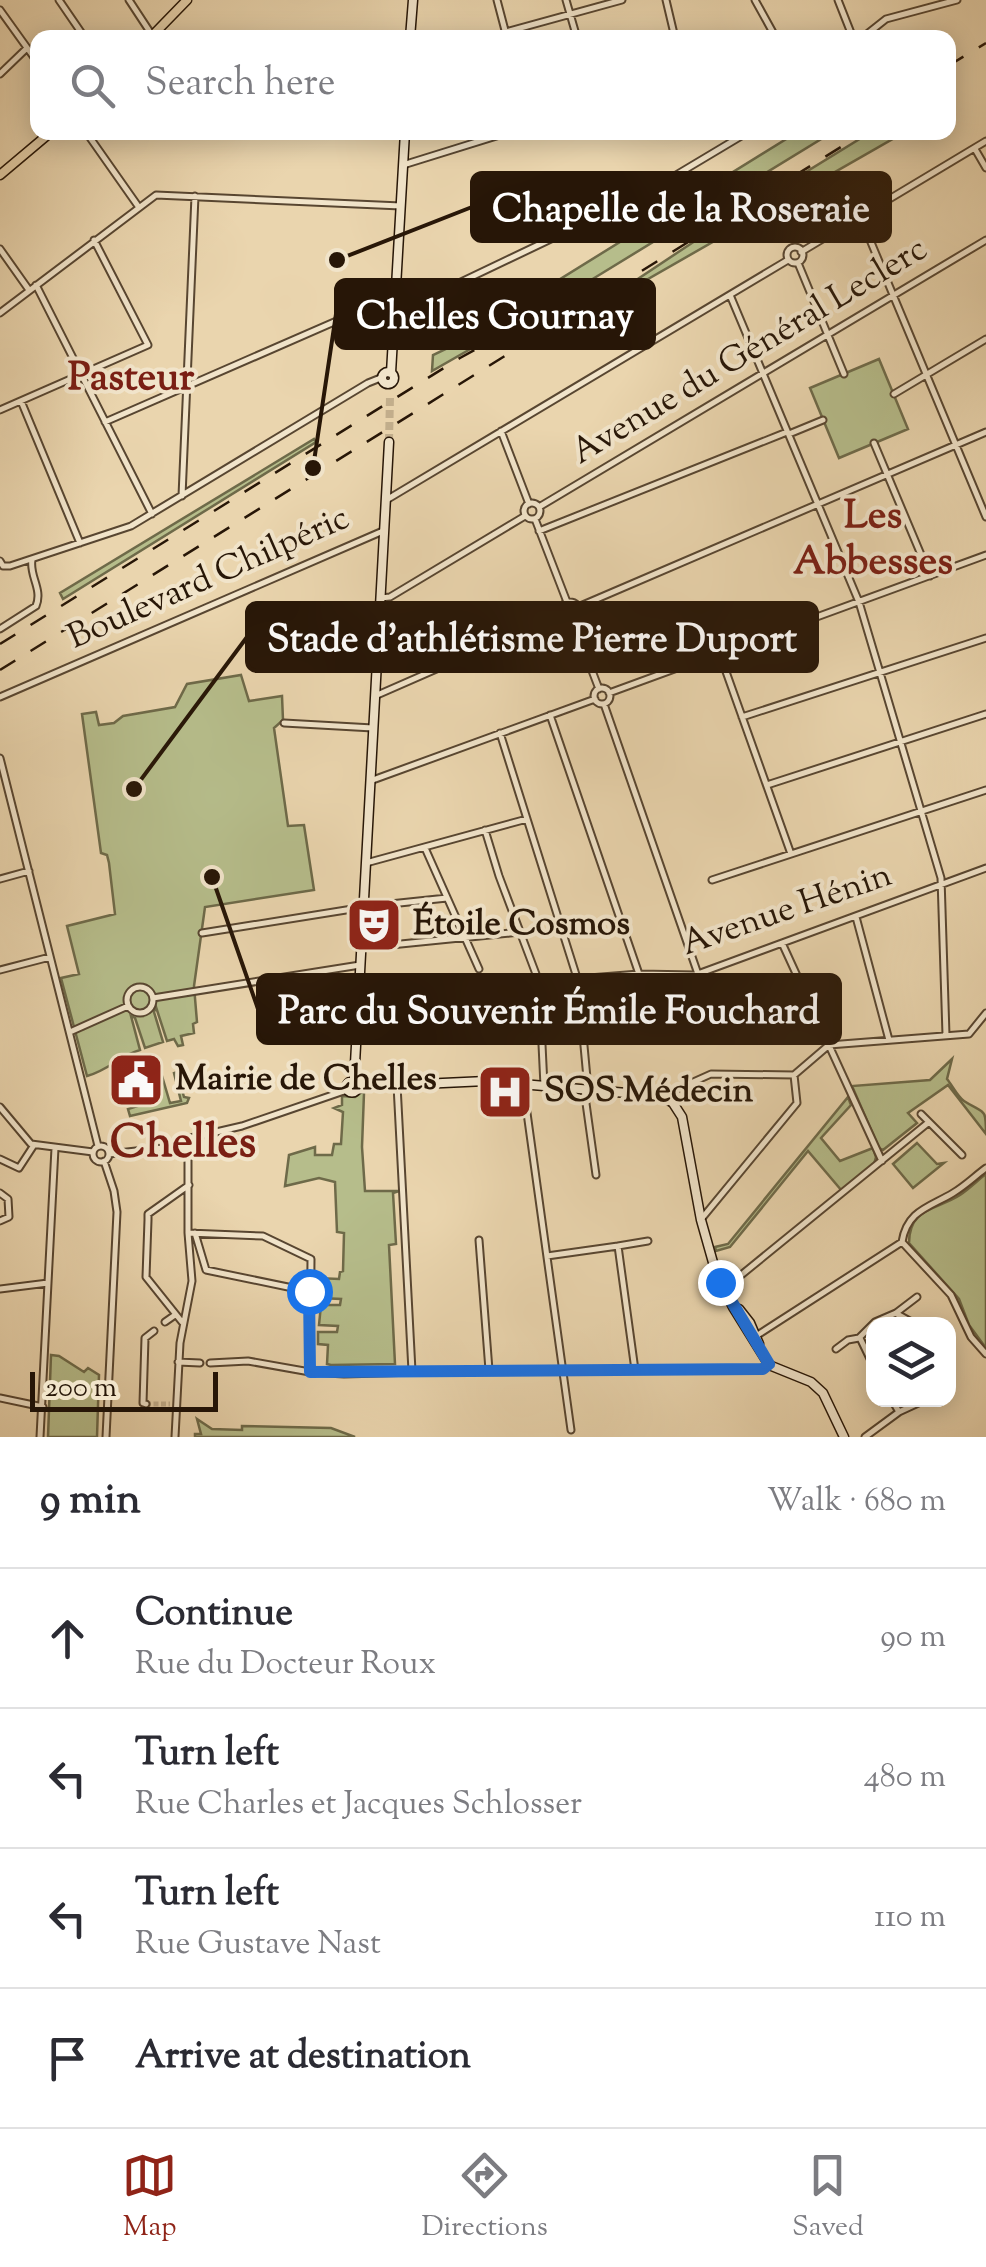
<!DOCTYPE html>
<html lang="en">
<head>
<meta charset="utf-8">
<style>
	:root { --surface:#fff; --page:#f2f2f3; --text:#2b2b33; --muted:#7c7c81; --line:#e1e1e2; --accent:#8f2418 }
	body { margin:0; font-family:"Sorts Mill Goudy",serif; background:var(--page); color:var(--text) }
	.controls { position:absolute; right:30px; bottom:30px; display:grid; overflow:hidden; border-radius:20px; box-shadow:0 5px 25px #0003 }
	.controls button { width:90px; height:90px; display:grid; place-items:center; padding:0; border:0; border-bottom:2px solid var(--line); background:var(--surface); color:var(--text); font:50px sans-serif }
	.scale { position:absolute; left:30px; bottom:25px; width:188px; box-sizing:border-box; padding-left:10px; border:5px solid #271607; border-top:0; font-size:28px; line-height:35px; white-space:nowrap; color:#271607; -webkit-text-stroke:8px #f1e4ca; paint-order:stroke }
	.stop { position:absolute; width:30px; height:30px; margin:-22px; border:8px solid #1a73e8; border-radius:50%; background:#fff }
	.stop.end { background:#1a73e8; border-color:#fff; box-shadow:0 2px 10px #0008 }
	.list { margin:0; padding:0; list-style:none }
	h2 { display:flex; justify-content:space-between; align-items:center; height:130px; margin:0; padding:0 40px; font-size:42px }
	h2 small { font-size:32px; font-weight:400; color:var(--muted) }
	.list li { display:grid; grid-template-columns:65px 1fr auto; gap:30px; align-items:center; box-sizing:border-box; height:140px; padding:0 40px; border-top:2px solid var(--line) }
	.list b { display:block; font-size:38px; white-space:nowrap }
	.list p { margin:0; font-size:32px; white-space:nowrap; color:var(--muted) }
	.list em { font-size:32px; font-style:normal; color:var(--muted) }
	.icon { flex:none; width:55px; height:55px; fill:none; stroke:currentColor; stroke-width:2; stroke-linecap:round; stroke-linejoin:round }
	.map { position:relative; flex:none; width:986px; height:1437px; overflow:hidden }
	.search { position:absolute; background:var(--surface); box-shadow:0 5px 25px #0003; left:30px; right:30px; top:30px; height:110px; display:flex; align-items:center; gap:25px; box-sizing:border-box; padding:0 35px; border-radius:20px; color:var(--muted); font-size:38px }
	.sheet { height:690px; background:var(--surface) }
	nav { display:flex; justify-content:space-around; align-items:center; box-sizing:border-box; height:140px; border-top:2px solid var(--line); background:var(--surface); font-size:28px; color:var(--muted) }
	nav a { display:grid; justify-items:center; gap:5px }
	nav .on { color:var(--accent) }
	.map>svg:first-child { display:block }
	.green { fill:#b6bd8b; stroke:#6e6a49; stroke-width:2.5 }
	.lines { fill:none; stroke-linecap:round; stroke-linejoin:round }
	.street-tunnel { stroke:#c3af8d; stroke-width:5; stroke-dasharray:5 2.5; stroke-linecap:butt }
	.secondary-tunnel { stroke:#c3af8d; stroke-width:8; stroke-dasharray:8 4; stroke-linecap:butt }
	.street-casing { stroke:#584631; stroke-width:9 }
	.secondary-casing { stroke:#271607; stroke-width:11 }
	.primary-casing { stroke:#271607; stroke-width:11 }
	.street { stroke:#f1e4ca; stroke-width:5 }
	.secondary { stroke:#f1e4ca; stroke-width:8 }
	.primary { stroke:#ead5ae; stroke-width:8 }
	.rail { stroke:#271607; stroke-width:2.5; stroke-dasharray:18 18; stroke-linecap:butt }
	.route { stroke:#1a73e8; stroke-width:12 }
	.labels { text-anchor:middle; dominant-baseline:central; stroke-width:8; stroke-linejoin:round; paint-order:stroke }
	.street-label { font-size:35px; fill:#271607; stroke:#f1e4ca }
	.poi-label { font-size:35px; font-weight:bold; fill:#271607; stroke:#f1e4ca; text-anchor:start }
	.quarter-label { font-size:40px; font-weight:bold; fill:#7a1f14; stroke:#f1e4ca }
	.district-label { font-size:45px; font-weight:bold; fill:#7a1f14; stroke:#f1e4ca }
	.leader { fill:none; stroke:#271607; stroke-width:4 }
	.callout-dot { fill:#271607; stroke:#f1e4ca; stroke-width:4 }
	.callout { fill:#271607; stroke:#271607; stroke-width:4 }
	.callout-label { font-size:38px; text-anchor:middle; font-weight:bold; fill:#fff }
</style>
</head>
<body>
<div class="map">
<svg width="986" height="1437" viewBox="0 0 986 1437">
	<rect width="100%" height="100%" fill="#ead5ae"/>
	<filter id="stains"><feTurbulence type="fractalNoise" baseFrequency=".002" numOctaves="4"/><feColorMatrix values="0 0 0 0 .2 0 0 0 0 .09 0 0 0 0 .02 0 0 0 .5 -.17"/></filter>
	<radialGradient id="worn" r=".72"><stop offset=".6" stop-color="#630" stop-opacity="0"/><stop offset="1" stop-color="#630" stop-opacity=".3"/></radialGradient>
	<path class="green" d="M 871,132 L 903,133 L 573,322 L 710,231 Z
		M 796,133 L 831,133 L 591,280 L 432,371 L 433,355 L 448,348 L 442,336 L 447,331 L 519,297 L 523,302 Z
		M 879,359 L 908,429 L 839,458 L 810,388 Z
		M 314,439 L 316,442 L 63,599 L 60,593 Z
		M 241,675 L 249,701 L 282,696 L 283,720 L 274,728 L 288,826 L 304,825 L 314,890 L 205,907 L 194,986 L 197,1022 L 193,1024 L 194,1033 L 181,1036 L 183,1045 L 178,1046 L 174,1039 L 167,1041 L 156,1007 L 154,1012 L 163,1042 L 145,1048 L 135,1018 L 131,1016 L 140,1050 C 119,1056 109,1070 87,1076 L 61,978 L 79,974 L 67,926 L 115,914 L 109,863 L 107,855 L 101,853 L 82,714 L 96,712 L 99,725 L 114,723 L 123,716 L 175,707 L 187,684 Z
		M 952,1059 L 947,1079 C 952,1085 958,1097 964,1101 C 984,1114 986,1106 986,1134 L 948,1085 L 908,1113 L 917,1123 L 883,1150 L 879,1148 L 852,1086 L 930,1080 Z
		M 177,1072 L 184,1097 L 189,1098 L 187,1103 L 130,1116 L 128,1109 L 141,1105 L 135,1084 L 162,1076 L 170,1103 L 181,1101 L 174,1073 Z
		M 362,1092 L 364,1093 L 362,1147 L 365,1191 L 399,1191 L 393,1193 L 396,1244 L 389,1245 L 395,1364 L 331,1365 L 327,1364 L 328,1345 L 318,1344 L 318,1332 L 337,1332 L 338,1326 L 319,1325 L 321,1305 L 340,1305 L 341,1299 L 320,1298 L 316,1294 L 317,1278 L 339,1279 L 340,1272 L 343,1271 L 344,1233 L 337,1232 L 335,1182 L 319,1178 L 285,1186 L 289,1155 L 315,1147 L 315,1155 L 332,1155 L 334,1144 L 341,1144 L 343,1112 L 334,1108 L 342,1105 L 342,1096 L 355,1097 Z
		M 848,1097 L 851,1105 L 821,1138 L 840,1161 L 873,1148 L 876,1157 L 874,1164 L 842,1191 L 808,1151 L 730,1247 L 716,1251 L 715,1247 L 728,1244 Z
		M 917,1143 L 937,1164 L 944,1163 L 913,1188 L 893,1164 Z
		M 986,1174 L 986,1348 L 969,1325 L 959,1299 L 909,1243 C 909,1207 937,1210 960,1195 C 969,1189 977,1181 986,1174 Z
		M 51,1355 L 59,1356 L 84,1372 L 88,1368 L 99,1375 L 97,1437 L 48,1437 Z
		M 197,1419 L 212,1429 L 242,1430 L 242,1426 L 331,1428 L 355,1437 L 195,1437 L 195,1434 L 201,1434 Z"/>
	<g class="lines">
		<path class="street-tunnel" d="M 146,1404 L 170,1404"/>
		<path class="secondary-tunnel" d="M 389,442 L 390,397"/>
		<g class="street-casing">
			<path id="street" d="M 59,0 L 85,38
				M 129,0 L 150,32
				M 497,0 L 507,38
				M 566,0 L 577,38
				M 666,0 L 675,38
				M 755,0 L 776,38
				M 838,0 L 853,38
				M 0,10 L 38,63
				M 484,38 L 622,0
				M 862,38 L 886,19 L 957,0
				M 0,74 L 27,48
				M 86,132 L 138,206
				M 975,149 L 986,168
				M 403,165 L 509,132
				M 860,216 L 986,517
				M787 255a8 8 0 1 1 16 0a8 8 0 1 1-16 0Z
				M 0,249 L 29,290
				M 801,252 L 986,141
				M 798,263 L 844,374
				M 36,285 L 152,514
				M 730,295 L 859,602 L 941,878 L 946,1035
				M 0,313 L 156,195 L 401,206
				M 396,313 L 641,196 L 748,132
				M 894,394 L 986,339
				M 21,401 L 80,543
				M 0,410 L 148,345 L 94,240
				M 105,422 L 396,295
				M 501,431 L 529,504
				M 789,434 L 823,420
				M 874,443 L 930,576
				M 182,496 L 195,196
				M 388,499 L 788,260
				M524 511a8 8 0 1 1 16 0a8 8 0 1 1-16 0Z
				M 539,507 L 986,240
				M 535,519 L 567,602
				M 539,531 L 787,432
				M 0,561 L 3,566 L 10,566 L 131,526 L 368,383 L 383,377
				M 380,598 L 390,597 L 525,516
				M560 612a10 10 0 1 1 20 0a10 10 0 1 1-20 0Z
				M 578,607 L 986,432
				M 573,621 L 599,689
				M 0,629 L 36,606 C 43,589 29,576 32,560
				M 719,652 L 791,854
				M594 696a8 8 0 1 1 16 0a8 8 0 1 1-16 0Z
				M 609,693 L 986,555
				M 375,696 L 560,615
				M 0,697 L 383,531
				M 604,704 L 698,974
				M 550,715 L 639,974
				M 742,717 L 986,638
				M 284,723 L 373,728
				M 500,733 L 578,981 L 588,1089
				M 0,758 L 98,1146
				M 370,781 L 595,699
				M 767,785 L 986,714
				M 485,830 L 499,876 L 539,982 L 544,1086
				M 425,848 L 479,969
				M 366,863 L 527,819
				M 0,879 L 29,871
				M 712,880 L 986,790
				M 856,917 L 889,1040
				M 202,933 L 371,906 L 447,898
				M 782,943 L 882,1161
				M 361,948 L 520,932
				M 0,970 L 50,957
				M 539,982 L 639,974 L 695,975 L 986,868
				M127 1000a13 13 0 1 1 26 0a13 13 0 1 1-26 0Z
				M 153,998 L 360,965
				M 582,1027 L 665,1031 L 748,1025
				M 70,1032 L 128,1006
				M 523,1084 L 571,1430
				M 397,1085 L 412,1371
				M 584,1089 L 596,1175
				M 662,1096 L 711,1074 L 794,1075 L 829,1045 L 969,1034 L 986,1013
				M 0,1107 L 31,1144 L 93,1152
				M 921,1114 L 962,1155
				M 186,1139 L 242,1126 L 347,1090
				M93 1154a8 8 0 1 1 16 0a8 8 0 1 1-16 0Z
				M 109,1154 L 172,1147 L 184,1138 L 191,1145 L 184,1153 L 176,1146
				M 0,1159 L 19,1168 L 34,1145
				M 104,1161 L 114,1191 L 117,1212 L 106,1437
				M 0,1193 L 8,1199 L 9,1217 L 0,1221
				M 703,1217 L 797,1103 L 794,1075
				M 188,1233 L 263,1236 L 311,1259 L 310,1372
				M 195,1233 L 206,1270 L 312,1292
				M 479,1240 L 489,1370
				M 902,1242 L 951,1295 L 971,1337 L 986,1354
				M 618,1246 L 648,1241
				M 547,1256 L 618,1246 L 635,1370
				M 0,1289 L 48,1283
				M 724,1289 L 929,1122
				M 897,1314 L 915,1324
				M 165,1322 L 175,1315
				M 182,1322 L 146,1277 L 148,1220 L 148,1214 L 189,1185
				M 756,1336 L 902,1242 C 907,1210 930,1207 953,1193 C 965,1186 975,1176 986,1168
				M 860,1338 L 874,1367
				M 836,1349 L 848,1340 L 859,1338 L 875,1322 L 896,1313 L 917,1297
				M 178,1362 L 200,1363
				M 210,1363 L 248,1361 L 310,1372 L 344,1374 L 489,1370 L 759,1369 L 769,1365
				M 948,1379 L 951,1384 L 948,1386
				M 0,1398 L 43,1407
				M 892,1400 L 899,1412
				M 146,1404 L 143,1403 L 145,1338 L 154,1331
				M 40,1437 L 55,1148
				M 175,1437 L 180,1343 L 192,1281 L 188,1233 L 188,1151
				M 865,1437 L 899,1412 L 925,1400"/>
		</g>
		<g class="secondary-casing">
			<path id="secondary" d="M 410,38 L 413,0
				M382 378a6 6 0 1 1 12 0a6 6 0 1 1-12 0Z
				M 391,373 L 405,132
				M346.5 1087a5.5 5.5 0 1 1 11 0a5.5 5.5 0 1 1-11 0Z
				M 354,1082 L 389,442
				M 357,1087 L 486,1081 L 662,1096 L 673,1103 L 682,1117 L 701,1220 L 716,1273 L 733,1307 L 769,1365 L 811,1382 L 823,1393 L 844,1437
				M 739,1309 L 750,1323 L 759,1344"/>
		</g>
		<g class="primary-casing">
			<path id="primary" d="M 150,38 L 187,0
				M 0,175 L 51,132"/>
		</g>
		<use href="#street" class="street"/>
		<use href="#secondary" class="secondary"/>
		<use href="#primary" class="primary"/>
		<path class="rail" d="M 948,66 L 986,43
			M 0,644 L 460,358 L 598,281
			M 0,670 L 865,132"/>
	</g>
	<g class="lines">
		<path class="route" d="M 309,1291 L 310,1372 L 763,1369 L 769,1364 L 720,1282"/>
	</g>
	<defs>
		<g id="theatre-square" transform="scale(2.875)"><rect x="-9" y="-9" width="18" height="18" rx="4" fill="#8f2418" stroke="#f1e4ca"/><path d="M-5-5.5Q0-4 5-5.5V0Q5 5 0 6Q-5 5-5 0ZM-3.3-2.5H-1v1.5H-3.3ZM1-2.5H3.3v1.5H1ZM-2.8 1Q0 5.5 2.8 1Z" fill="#fff"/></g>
		<g id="civic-square" transform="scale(2.875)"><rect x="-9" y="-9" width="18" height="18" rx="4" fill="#8f2418" stroke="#f1e4ca"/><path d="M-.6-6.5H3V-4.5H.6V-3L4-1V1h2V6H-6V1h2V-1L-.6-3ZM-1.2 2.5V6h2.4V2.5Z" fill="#fff"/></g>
		<g id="hospital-square" transform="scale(2.875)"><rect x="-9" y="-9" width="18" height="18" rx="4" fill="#8f2418" stroke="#f1e4ca"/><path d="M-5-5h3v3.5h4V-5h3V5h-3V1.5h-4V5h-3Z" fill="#fff"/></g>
	</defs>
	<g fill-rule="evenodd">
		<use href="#theatre-square" x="374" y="925"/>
		<use href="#civic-square" x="136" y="1080"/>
		<use href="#hospital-square" x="505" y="1092"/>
	</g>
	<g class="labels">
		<g class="street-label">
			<text transform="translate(750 352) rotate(-31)">Avenue du Général Leclerc</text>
			<text transform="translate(209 579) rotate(-24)">Boulevard Chilpéric</text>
			<text transform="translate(787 911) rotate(-19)">Avenue Hénin</text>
		</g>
		<g class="poi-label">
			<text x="413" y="925">Étoile Cosmos</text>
			<text x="175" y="1080">Mairie de Chelles</text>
			<text x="544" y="1092">SOS Médecin</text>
		</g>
		<g class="quarter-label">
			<text x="131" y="379">Pasteur</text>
			<text x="873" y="517">Les<tspan x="873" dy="46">Abbesses</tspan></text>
		</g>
		<g class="district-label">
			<text x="183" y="1145">Chelles</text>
		</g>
	</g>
	<path class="leader" d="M337 260L472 207M313 468L336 314M134 789L247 637M212 877L258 1009"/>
	<g class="callout-dot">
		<circle cx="337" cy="260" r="10"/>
		<circle cx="313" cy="468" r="10"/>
		<circle cx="134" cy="789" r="10"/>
		<circle cx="212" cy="877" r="10"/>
	</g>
	<g class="callout">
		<rect x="472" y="173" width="418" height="68" rx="10"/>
		<rect x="336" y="280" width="318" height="68" rx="10"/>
		<rect x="247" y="603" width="570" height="68" rx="10"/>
		<rect x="258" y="975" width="582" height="68" rx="10"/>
	</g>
	<g class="callout-label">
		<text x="681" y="221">Chapelle de la Roseraie</text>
		<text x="495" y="328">Chelles Gournay</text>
		<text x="532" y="651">Stade d'athlétisme Pierre Duport</text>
		<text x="549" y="1023">Parc du Souvenir Émile Fouchard</text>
	</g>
	<rect width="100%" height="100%" filter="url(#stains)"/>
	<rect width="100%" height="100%" fill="url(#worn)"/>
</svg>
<div class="controls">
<button><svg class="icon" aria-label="layers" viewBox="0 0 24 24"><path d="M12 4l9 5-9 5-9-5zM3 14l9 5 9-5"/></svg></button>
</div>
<div class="scale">200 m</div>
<div class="stop" style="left:309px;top:1291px"></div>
<div class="stop end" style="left:720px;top:1282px"></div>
<div class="search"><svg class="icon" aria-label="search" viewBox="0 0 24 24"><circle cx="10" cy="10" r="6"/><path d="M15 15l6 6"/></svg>Search here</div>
</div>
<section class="sheet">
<h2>9 min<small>Walk · 680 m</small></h2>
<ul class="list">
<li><svg class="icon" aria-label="ahead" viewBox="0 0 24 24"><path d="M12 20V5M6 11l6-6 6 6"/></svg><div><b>Continue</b><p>Rue du Docteur Roux</p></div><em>90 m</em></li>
<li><svg class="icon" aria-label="left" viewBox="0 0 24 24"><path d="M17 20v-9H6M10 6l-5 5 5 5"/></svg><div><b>Turn left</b><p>Rue Charles et Jacques Schlosser</p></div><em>480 m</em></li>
<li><svg class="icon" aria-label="left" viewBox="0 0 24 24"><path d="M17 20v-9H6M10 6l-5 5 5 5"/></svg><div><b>Turn left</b><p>Rue Gustave Nast</p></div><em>110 m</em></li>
<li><svg class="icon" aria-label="arrive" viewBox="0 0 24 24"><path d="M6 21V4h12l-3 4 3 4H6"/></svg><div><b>Arrive at destination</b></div></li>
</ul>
</section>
<nav>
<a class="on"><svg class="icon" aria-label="map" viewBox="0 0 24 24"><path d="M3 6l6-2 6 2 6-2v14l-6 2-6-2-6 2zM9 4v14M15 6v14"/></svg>Map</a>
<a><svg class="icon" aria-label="directions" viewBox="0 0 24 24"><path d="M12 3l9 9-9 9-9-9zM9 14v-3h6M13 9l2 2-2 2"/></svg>Directions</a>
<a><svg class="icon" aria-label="saved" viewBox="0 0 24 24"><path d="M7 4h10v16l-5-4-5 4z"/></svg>Saved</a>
</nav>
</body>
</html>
